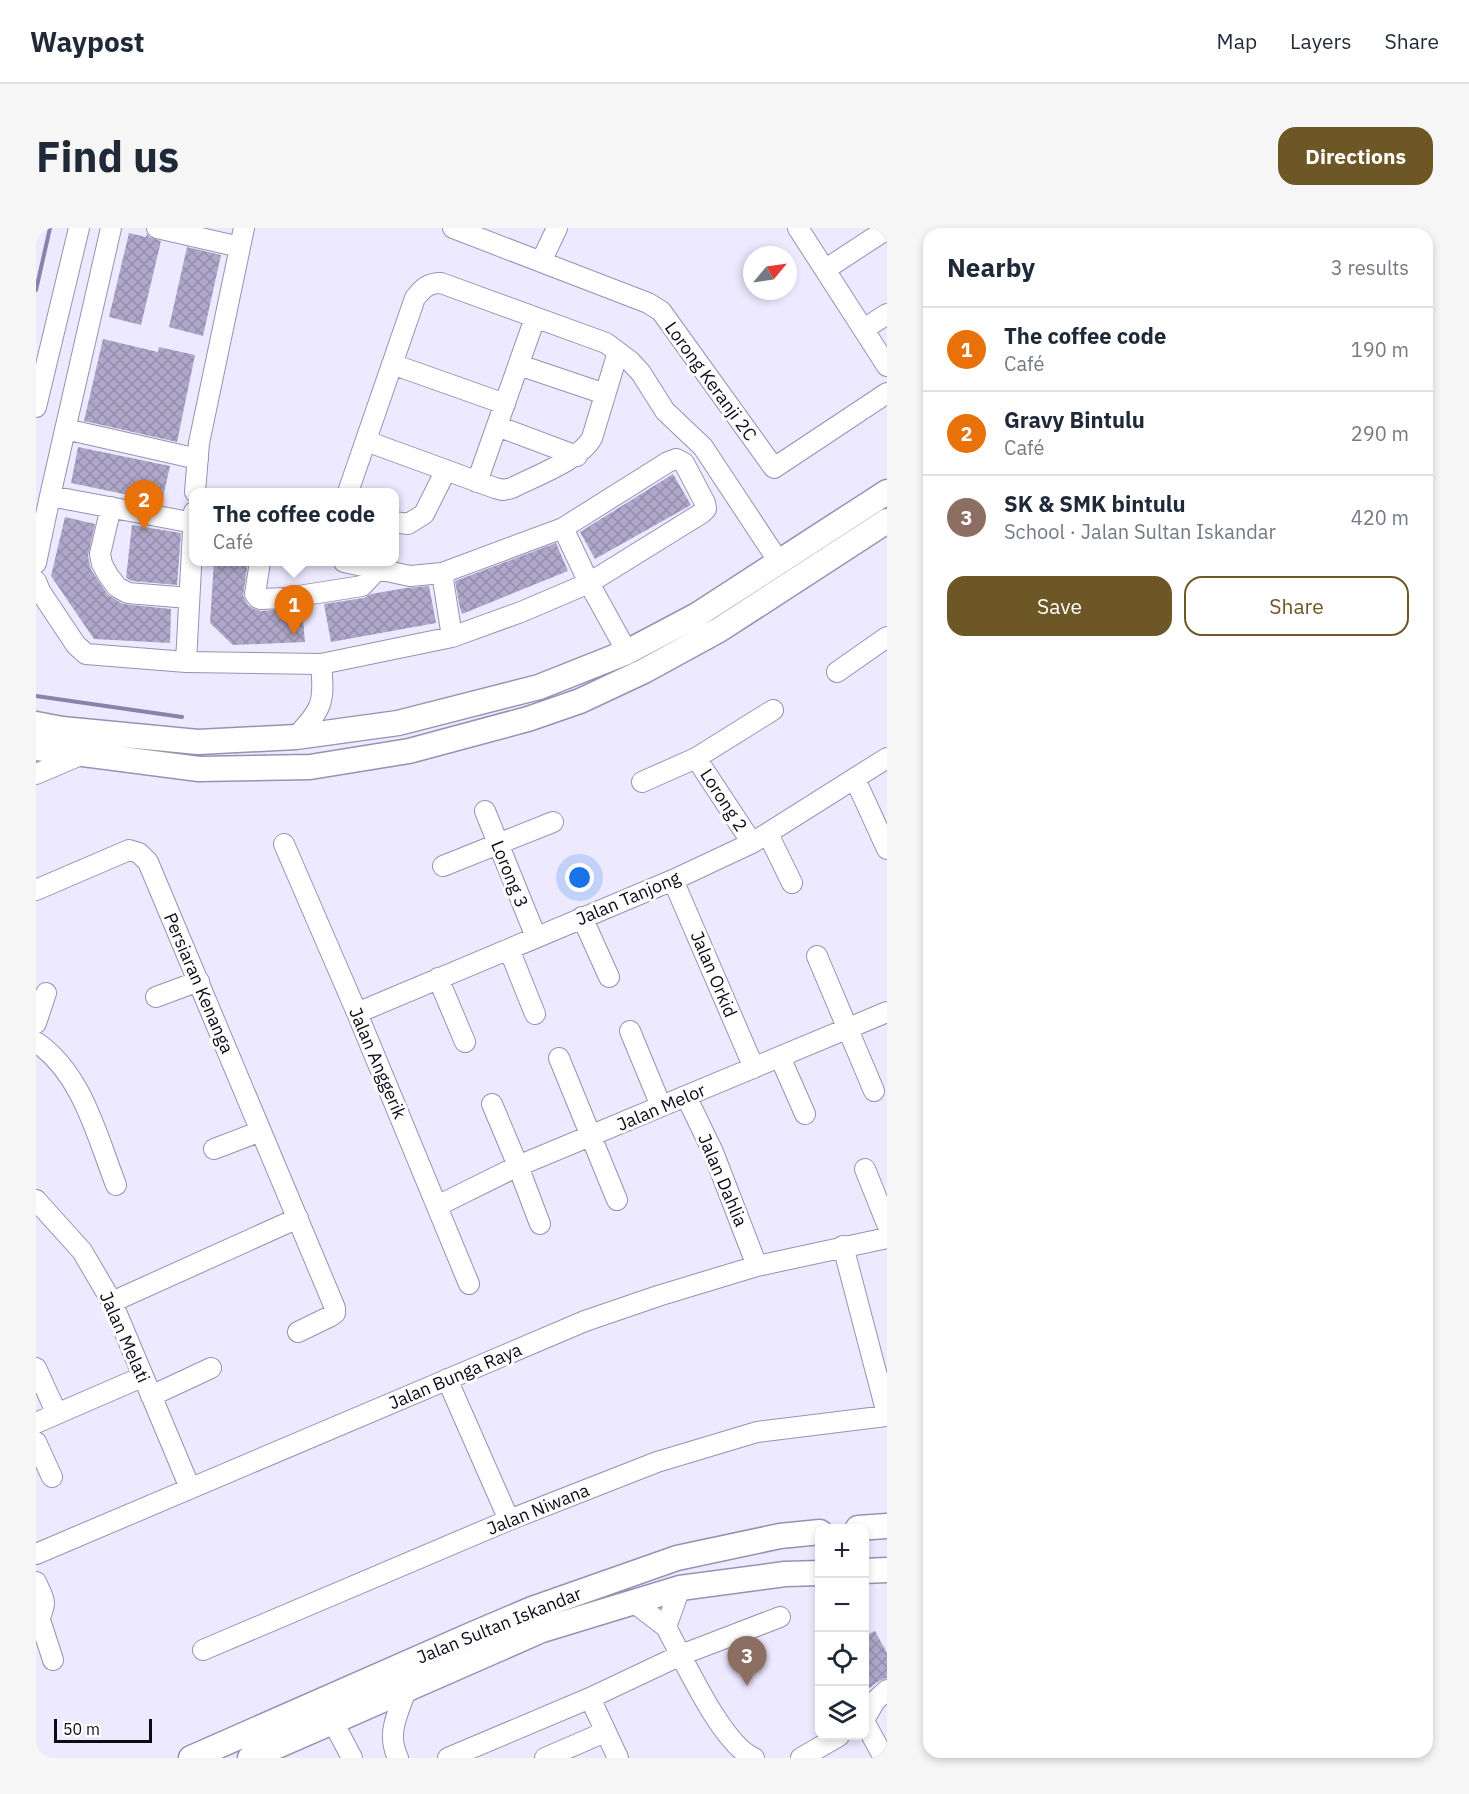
<!DOCTYPE html>
<html lang="en">
<head>
<meta charset="utf-8">
<style>
	:root { --surface:#fff; --page:#f6f6f7; --text:#1f2937; --muted:#747a83; --line:#e0e1e3; --accent:#6d5726 }
	body { margin:0; font-family:"IBM Plex Sans",sans-serif; background:var(--page); color:var(--text) }
	.controls { position:absolute; right:18px; bottom:18px; display:grid; overflow:hidden; border-radius:12px; box-shadow:0 3px 9px #0003 }
	.controls button { width:54px; height:54px; display:grid; place-items:center; padding:0; border:0; border-bottom:2px solid var(--line); background:var(--surface); color:var(--text); font:30px sans-serif }
	.compass { position:absolute; left:707px; top:18px; width:54px; height:54px; border-radius:50%; background:var(--surface); box-shadow:0 3px 9px #0003; rotate:61deg }
	.scale { position:absolute; left:18px; bottom:15px; width:98px; box-sizing:border-box; padding-left:6px; border:3px solid #0e0b17; border-top:0; font-size:16px; line-height:21px; white-space:nowrap; color:#0e0b17; -webkit-text-stroke:4px #fff; paint-order:stroke }
	.you { position:absolute; left:544px; top:650px; width:21px; height:21px; margin:-15px; border:4px solid #fff; border-radius:50%; background:#1a73e8; box-shadow:0 0 0 9px #1a73e833 }
	.badge { display:grid; place-items:center; width:39px; height:39px; border-radius:50%; background:var(--accent); color:#fff; font-size:20px; font-weight:700 }
	.pin { position:absolute; translate:-50% -50px; filter:drop-shadow(0 2px 3px #0008) }
	.pin::after { content:''; position:absolute; top:32px; width:21px; height:18px; background:inherit; clip-path:polygon(0 0,100% 0,50% 100%) }
	.popup { position:absolute; left:153px; top:260px; width:210px; height:78px; box-sizing:border-box; display:grid; place-content:center; border-radius:12px; background:var(--surface); filter:drop-shadow(0 2px 4px #0005); font-size:20px; white-space:nowrap; color:var(--muted) }
	.popup b { font-size:22px; color:var(--text) }
	.popup::after { content:''; position:absolute; left:50%; top:100%; margin-left:-12px; border:12px solid transparent; border-top-color:var(--surface) }
	.list { margin:0; padding:0; list-style:none }
	h2 { display:flex; justify-content:space-between; align-items:center; height:78px; margin:0; padding:0 24px; font-size:26px }
	h2 small { font-size:20px; font-weight:400; color:var(--muted) }
	.list li { display:grid; grid-template-columns:39px 1fr auto; gap:18px; align-items:center; box-sizing:border-box; height:84px; padding:0 24px; border-top:2px solid var(--line) }
	.list b { display:block; font-size:22px; white-space:nowrap }
	.list p { margin:0; font-size:20px; white-space:nowrap; color:var(--muted) }
	.list em { font-size:20px; font-style:normal; color:var(--muted) }
	.actions { display:flex; gap:12px; padding:18px 24px }
	.actions a { flex:1; padding:14px 0; border:2px solid var(--accent); border-radius:18px; text-align:center; font-size:21px; color:var(--accent) }
	.actions .main { background:var(--accent); color:#fff }
	.icon { flex:none; width:33px; height:33px; fill:none; stroke:currentColor; stroke-width:2; stroke-linecap:round; stroke-linejoin:round }
	.map { position:relative; flex:none; width:851px; height:1530px; overflow:hidden; border-radius:18px }
	header { display:flex; align-items:center; gap:36px; box-sizing:border-box; height:84px; padding:0 30px; background:var(--surface); border-bottom:2px solid var(--line) }
	header strong { font-size:28px }
	nav { display:flex; gap:33px; margin-inline-start:auto; font-size:21px }
	.intro { display:flex; align-items:center; justify-content:space-between; box-sizing:border-box; height:144px; padding:0 36px }
	h1 { margin:0; font-size:42px }
	.button { padding:15px 27px; border-radius:18px; background:var(--accent); color:#fff; font-size:21px; font-weight:700 }
	main { display:flex; gap:36px; padding:0 36px }
	aside { flex:1; background:var(--surface); border-radius:18px; box-shadow:0 3px 9px #0003 }
	.map>svg:first-child { display:block }
	.lines { fill:none; stroke-linecap:round; stroke-linejoin:round }
	.stream { stroke:#8b81aa; stroke-width:4 }
	.building { fill:url(#building-cross-hatch) }
	.minor-casing { stroke:#9891b3; stroke-width:22 }
	.major-casing { stroke:#9891b3; stroke-width:27 }
	.minor { stroke:#fff; stroke-width:20 }
	.major { stroke:#fff; stroke-width:24 }
	.labels { text-anchor:middle; dominant-baseline:central; stroke-width:6; stroke-linejoin:round; paint-order:stroke }
	.street-label { font-size:18px; fill:#0e0b17; stroke:#fff }
</style>
</head>
<body>
<header>
<strong>Waypost</strong>
<nav><a>Map</a><a>Layers</a><a>Share</a></nav>
</header>
<div class="intro"><h1>Find us</h1><a class="button">Directions</a></div>
<main>
<div class="map">
<svg width="851" height="1530" viewBox="0 0 851 1530">
	<defs>
		<pattern id="building-cross-hatch" width="8" height="8" patternUnits="userSpaceOnUse" patternTransform="scale(1.5)"><rect width="8" height="8" fill="#aea7c9"/><path d="M0 0l8 8M0 8l8-8" fill="none" stroke="#948eac"/></pattern>
	</defs>
	<rect width="100%" height="100%" fill="#ede9ff"/>
	<g class="lines">
		<path class="stream" d="M 0,62 L 14,0
			M 0,468 L 146,489"/>
	</g>
	<path class="building" d="M 93,5 L 110,9 L 111,5 L 113,9 L 125,13 L 105,97 L 73,89 Z
		M 151,19 L 185,27 L 167,108 L 133,99 Z
		M 67,111 L 122,124 L 123,119 L 159,127 L 141,214 L 48,193 Z
		M 42,219 L 134,238 L 126,274 L 35,255 Z
		M 637,246 L 655,277 L 559,331 L 544,304 Z
		M 29,289 L 59,296 L 52,328 L 55,342 L 72,367 L 87,376 L 135,381 L 134,415 L 58,411 L 15,348 Z
		M 96,297 L 145,305 L 141,357 L 96,353 L 90,350 Z
		M 520,315 L 532,343 L 426,386 L 424,380 L 419,353 Z
		M 178,333 L 212,333 L 207,368 L 212,377 L 218,381 L 225,383 L 266,380 L 269,414 L 197,417 L 174,395 Z
		M 393,358 L 400,395 L 295,414 L 288,376 L 328,370 L 335,366 L 370,360 Z
		M 839,1403 L 851,1425 L 851,1450 L 843,1453 L 828,1464 L 828,1408 Z"/>
	<g class="lines">
		<g class="minor-casing">
			<path id="minor" d="M 121,0 L 204,19
				M 417,0 L 612,75 L 625,83 L 738,240 L 851,165
				M 762,0 L 851,138
				M 505,34 L 521,0
				M 790,41 L 851,1
				M 828,101 L 851,86
				M 356,136 L 469,176
				M 483,137 L 569,166
				M 0,179 L 43,0
				M 461,198 L 541,228
				M 29,201 L 162,231
				M 330,213 L 459,260 L 467,262 L 476,260 C 499,248 544,232 556,210 L 582,124
				M 441,254 L 499,90
				M 159,264 L 163,215 L 208,0
				M 312,264 L 379,70 C 387,60 392,55 405,55 L 570,115 L 594,133 L 605,145 L 629,183 L 667,219 L 743,334
				M 14,268 L 158,295
				M 75,279 L 64,326 L 66,336 L 72,347 L 81,359 L 92,365 L 153,370
				M 358,294 L 372,296 L 388,286 L 410,242
				M 527,300 L 553,355 L 591,424
				M 224,334 L 219,366 L 222,370 L 225,371 L 250,370 L 326,358 L 341,342
				M 0,335 L 14,268 L 75,0
				M 406,345 L 416,409
				M 0,353 L 4,363 L 40,417 L 50,426 L 150,434 L 285,436 L 416,409 L 485,384 L 553,355 L 666,285 L 670,281 L 669,275 L 648,235 L 640,231 L 632,234 L 527,300 L 406,345 L 374,348 L 308,334
				M 150,434 L 158,284
				M 801,444 L 851,409
				M 260,509 C 286,480 289,476 285,436
				M 660,530 L 716,615
				M 0,546 L 47,526
				M 819,551 L 851,621
				M 606,554 L 660,530 L 737,482
				M 449,583 L 500,709
				M 732,606 L 756,655
				M 248,616 L 321,785 L 433,1056
				M 407,638 L 517,594
				M 637,652 L 718,840
				M 0,662 L 93,622 L 103,625 L 112,634 L 299,1080 L 299,1085 L 295,1088 L 262,1104
				M 546,689 L 573,749
				M 473,721 L 499,786
				M 781,728 L 838,863
				M 402,750 L 429,814
				M 120,769 L 163,753
				M 321,785 L 637,652 L 716,615 L 851,530
				M 0,795 L 10,765
				M 594,803 L 625,878
				M 0,814 C 46,845 61,908 80,957
				M 744,829 L 769,886
				M 523,830 L 581,972
				M 650,868 L 677,924 L 721,1038
				M 456,876 L 482,938 L 504,996
				M 178,921 L 225,903
				M 829,941 L 851,996
				M 0,972 L 46,1023 L 76,1074 L 154,1260
				M 401,978 L 482,938 L 851,784
				M 807,1018 L 851,1186
				M 76,1074 L 262,990
				M 0,1140 L 21,1186
				M 411,1151 L 473,1292
				M 115,1168 L 175,1140
				M 0,1195 L 106,1149
				M 0,1214 L 16,1249
				M 0,1326 L 549,1093 L 622,1068 L 721,1038 L 851,1010
				M 0,1354 C 3,1361 8,1369 8,1375 C 8,1381 4,1386 4,1392 L 17,1432
				M 596,1373 L 630,1399 L 644,1360
				M 630,1399 C 648,1432 686,1517 718,1530
				M 167,1422 L 473,1292 L 621,1234 L 721,1204 L 851,1188
				M 554,1470 L 582,1530
				M 828,1492 L 839,1473 L 851,1462
				M 828,1493 L 848,1530
				M 297,1494 L 316,1530
				M 362,1530 C 350,1505 362,1486 370,1462
				M 412,1530 L 554,1470 L 645,1427 L 744,1389
				M 509,1530 L 569,1504
				M 765,1530 L 803,1508"/>
		</g>
		<g class="major-casing">
			<path id="major" d="M 0,496 L 26,501 L 162,514 L 260,509 L 362,495 L 503,459 L 591,424 L 661,387 L 851,264
				M 0,520 L 163,541 L 274,539 L 373,523 L 492,491 L 544,473 L 608,443 L 683,402 L 851,293
				M 822,1300 L 851,1298
				M 828,1343 L 851,1342
				M 155,1530 L 437,1406 L 496,1381 L 641,1330 L 744,1308 L 784,1304
				M 214,1530 L 506,1402 L 644,1360 L 749,1346 L 784,1345"/>
		</g>
		<use href="#minor" class="minor"/>
		<use href="#major" class="major"/>
	</g>
	<g class="labels">
		<g class="street-label">
			<text transform="translate(675 153) rotate(54)">Lorong Keranji 2C</text>
			<text transform="translate(688 572) rotate(57)">Lorong 2</text>
			<text transform="translate(474 646) rotate(68)">Lorong 3</text>
			<text transform="translate(592 670) rotate(-23)">Jalan Tanjong</text>
			<text transform="translate(678 746) rotate(67)">Jalan Orkid</text>
			<text transform="translate(163 755) rotate(67)">Persiaran Kenanga</text>
			<text transform="translate(342 835) rotate(67)">Jalan Anggerik</text>
			<text transform="translate(625 879) rotate(-23)">Jalan Melor</text>
			<text transform="translate(687 952) rotate(67)">Jalan Dahlia</text>
			<text transform="translate(89 1109) rotate(66)">Jalan Melati</text>
			<text transform="translate(419 1148) rotate(-23)">Jalan Bunga Raya</text>
			<text transform="translate(502 1281) rotate(-22)">Jalan Niwana</text>
			<text transform="translate(463 1397) rotate(-22)">Jalan Sultan Iskandar</text>
		</g>
	</g>
</svg>
<div class="controls">
<button>+</button>
<button>−</button>
<button><svg class="icon" aria-label="locate" viewBox="0 0 24 24"><circle cx="12" cy="12" r="6"/><path d="M12 2v4M12 18v4M2 12h4M18 12h4"/></svg></button>
<button><svg class="icon" aria-label="layers" viewBox="0 0 24 24"><path d="M12 4l9 5-9 5-9-5zM3 14l9 5 9-5"/></svg></button>
</div>
<svg class="compass" viewBox="-18 -18 36 36"><path d="M0-13l5 13h-10z" fill="#e53935"/><path d="M0 13l5-13h-10z" fill="#747a83"/></svg>
<div class="scale">50 m</div>
<div class="you"></div>
<div class="pin badge" style="left:258px;top:407px;background:#e8710a">1</div>
<div class="popup"><b>The coffee code</b>Café</div>
<div class="pin badge" style="left:108px;top:302px;background:#e8710a">2</div>
<div class="pin badge" style="left:711px;top:1458px;background:#8d6e63">3</div>
</div>
<aside>
<h2>Nearby<small>3 results</small></h2>
<ul class="list">
<li><span class="badge" style="background:#e8710a">1</span><div><b>The coffee code</b><p>Café</p></div><em>190 m</em></li>
<li><span class="badge" style="background:#e8710a">2</span><div><b>Gravy Bintulu</b><p>Café</p></div><em>290 m</em></li>
<li><span class="badge" style="background:#8d6e63">3</span><div><b>SK &amp; SMK bintulu</b><p>School · Jalan Sultan Iskandar</p></div><em>420 m</em></li>
</ul>
<div class="actions"><a class="main">Save</a><a>Share</a></div>
</aside>
</main>
</body>
</html>
